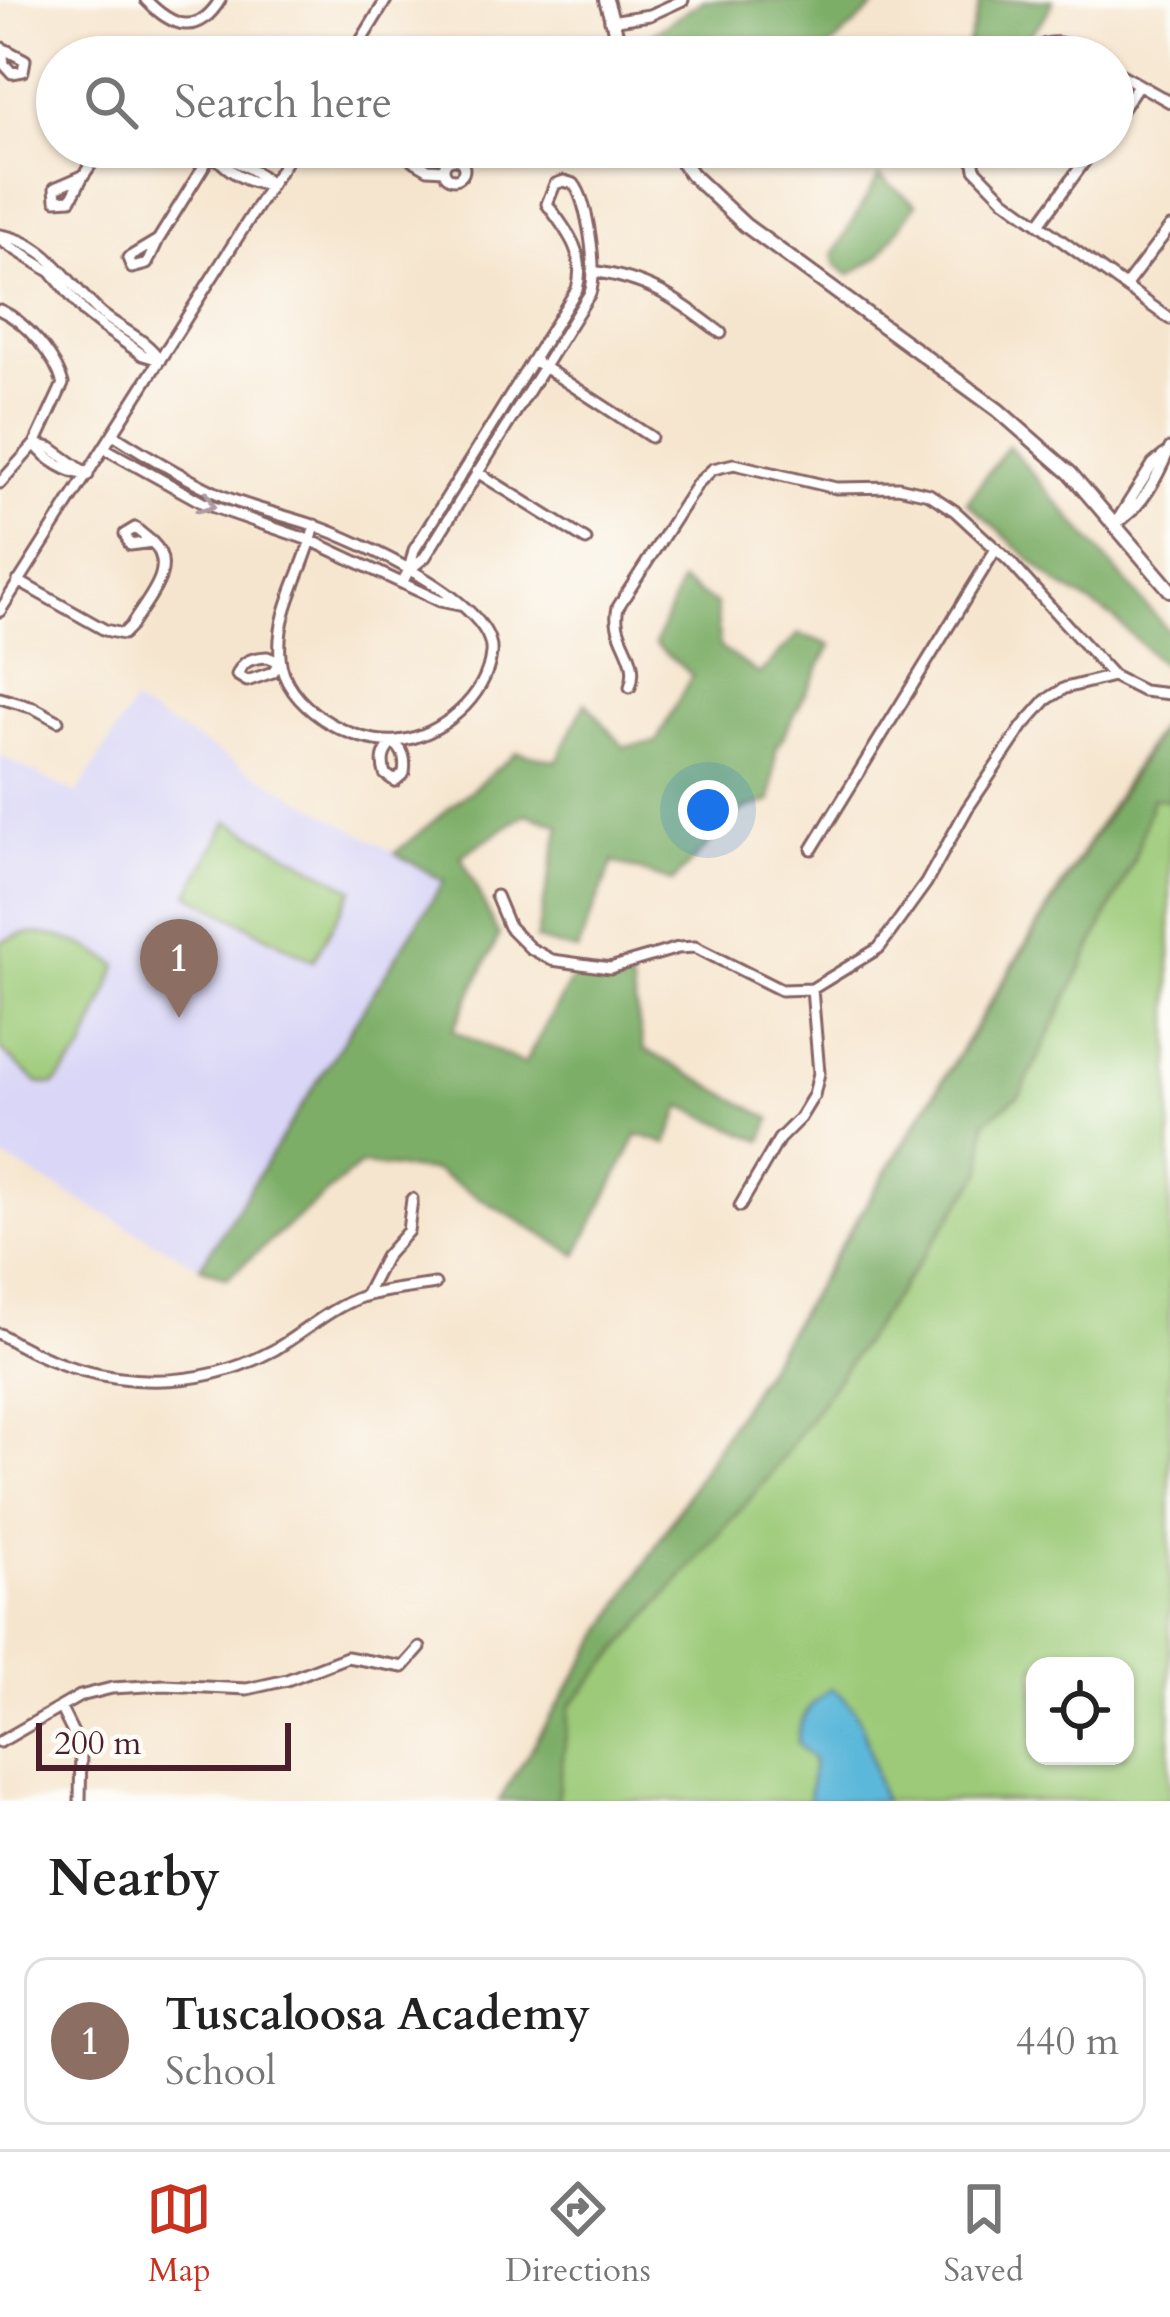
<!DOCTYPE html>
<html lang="en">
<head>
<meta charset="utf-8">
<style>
	:root { --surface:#fff; --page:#f6f6f6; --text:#222; --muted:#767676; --line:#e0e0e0; --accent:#c8321e }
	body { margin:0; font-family:Cardo,serif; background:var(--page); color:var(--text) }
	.controls { position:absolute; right:36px; bottom:36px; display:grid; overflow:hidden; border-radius:24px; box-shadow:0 3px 9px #0004 }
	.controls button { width:108px; height:108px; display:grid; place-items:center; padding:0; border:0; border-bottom:3px solid var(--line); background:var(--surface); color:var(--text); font:60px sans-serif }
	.scale { position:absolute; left:36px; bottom:30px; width:255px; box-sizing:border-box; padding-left:12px; border:6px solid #4a1f2b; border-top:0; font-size:33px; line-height:42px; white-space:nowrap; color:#4a1f2b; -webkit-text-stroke:9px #fdfcf7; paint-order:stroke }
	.you { position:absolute; left:708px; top:810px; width:42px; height:42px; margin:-30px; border:9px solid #fff; border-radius:50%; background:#1a73e8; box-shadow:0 0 0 18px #1a73e833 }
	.badge { display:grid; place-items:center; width:78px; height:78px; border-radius:50%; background:var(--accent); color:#fff; font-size:39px; font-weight:700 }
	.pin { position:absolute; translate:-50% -99px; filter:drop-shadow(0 3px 6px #0008) }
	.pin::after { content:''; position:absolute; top:63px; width:42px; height:36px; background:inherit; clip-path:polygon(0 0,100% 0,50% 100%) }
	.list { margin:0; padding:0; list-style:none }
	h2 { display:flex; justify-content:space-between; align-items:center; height:156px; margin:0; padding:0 48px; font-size:51px }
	h2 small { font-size:39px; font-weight:400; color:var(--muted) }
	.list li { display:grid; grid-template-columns:78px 1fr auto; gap:36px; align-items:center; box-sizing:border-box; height:168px; margin:0 24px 24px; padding:0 24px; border:3px solid var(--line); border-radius:24px }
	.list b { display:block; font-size:45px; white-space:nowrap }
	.list p { margin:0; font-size:39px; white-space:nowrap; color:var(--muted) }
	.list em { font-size:39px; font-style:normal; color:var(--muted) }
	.icon { flex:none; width:66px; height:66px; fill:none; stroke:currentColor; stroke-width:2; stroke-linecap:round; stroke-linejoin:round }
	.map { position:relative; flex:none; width:1170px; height:1801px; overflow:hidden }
	.search { position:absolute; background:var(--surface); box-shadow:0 3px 9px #0004; left:36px; right:36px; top:36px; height:132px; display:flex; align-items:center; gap:30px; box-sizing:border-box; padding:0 42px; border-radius:66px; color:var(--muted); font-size:45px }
	.sheet { height:348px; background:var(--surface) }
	nav { display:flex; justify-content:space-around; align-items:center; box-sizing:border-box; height:168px; border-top:3px solid var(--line); background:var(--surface); font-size:33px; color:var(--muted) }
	nav a { display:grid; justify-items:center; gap:6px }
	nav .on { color:var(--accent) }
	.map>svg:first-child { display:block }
	.built { fill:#d9d6f7 }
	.green { fill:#9cca78; stroke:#737452; stroke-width:3; fill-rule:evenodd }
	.forest { fill:#7dae68; stroke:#64664a; stroke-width:3 }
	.water { fill:#5cb8da; stroke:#536c82; stroke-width:3 }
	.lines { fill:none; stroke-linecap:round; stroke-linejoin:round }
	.minor-casing { stroke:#866464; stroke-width:15 }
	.major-casing { stroke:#866464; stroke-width:18 }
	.minor { stroke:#fff; stroke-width:9 }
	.major { stroke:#fff; stroke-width:12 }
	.oneway { stroke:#ae9aa0 }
</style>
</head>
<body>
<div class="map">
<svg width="1170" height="1801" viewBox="0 0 1170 1801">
	<rect width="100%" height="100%" fill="#fdfcf7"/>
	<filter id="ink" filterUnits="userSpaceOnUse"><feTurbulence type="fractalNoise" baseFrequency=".00833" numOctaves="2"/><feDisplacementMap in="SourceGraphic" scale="24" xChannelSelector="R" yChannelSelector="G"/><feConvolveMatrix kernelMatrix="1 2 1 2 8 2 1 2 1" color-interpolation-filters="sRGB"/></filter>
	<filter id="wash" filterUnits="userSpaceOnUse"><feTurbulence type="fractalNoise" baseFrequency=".004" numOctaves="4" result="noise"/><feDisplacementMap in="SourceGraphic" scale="48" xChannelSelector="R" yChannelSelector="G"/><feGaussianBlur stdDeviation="2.7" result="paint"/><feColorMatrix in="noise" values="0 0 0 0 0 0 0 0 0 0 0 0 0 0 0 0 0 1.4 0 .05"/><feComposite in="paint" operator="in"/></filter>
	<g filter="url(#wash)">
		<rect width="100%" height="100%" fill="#f6e5ce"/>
		<path class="built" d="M 133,704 L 444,881 L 200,1267 L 0,1156 L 0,756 L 77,794 Z"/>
		<path class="green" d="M 1162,722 L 1170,723 L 1170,1801 L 499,1801 ZM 1035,1666 L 1125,1666 L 1125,1756 L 1035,1756 Z
			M 228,821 L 353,889 L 313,961 L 189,894 Z
			M 21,934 C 59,931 87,945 118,965 L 83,1052 L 54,1085 L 38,1083 L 0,1049 L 0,942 Z"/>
		<path class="forest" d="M 704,0 L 882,0 L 819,57 L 758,57 L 737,48 L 716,57 L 665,57 L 652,34 Z
			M 972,0 L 1053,0 C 1044,25 1025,36 1009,57 L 987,57 L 968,44 L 980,3 Z
			M 879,176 L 916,204 L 879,257 L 849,275 L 836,265 L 833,255 Z
			M 1008,445 L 1170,633 L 1170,661 L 1161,664 L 1114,618 L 1057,583 L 967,502 Z
			M 681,582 L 716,604 L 720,648 L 759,674 L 799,634 L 831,645 L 776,750 L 771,801 L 741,811 L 672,882 L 613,862 L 577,951 L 536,940 L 560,825 L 526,814 L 461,856 L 499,936 L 453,1030 L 524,1064 L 574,975 L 630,977 L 644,1049 L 771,1119 L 762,1141 L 682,1106 L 667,1144 L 638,1134 L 577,1255 L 434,1171 L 360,1165 L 227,1278 L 200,1267 L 444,881 L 395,853 L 517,752 L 557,761 L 585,702 L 624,747 L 656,742 L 692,675 L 655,644 Z
			M 1170,714 L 1170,800 L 1153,798 L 1134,860 L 1020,1095 L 985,1121 L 983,1171 L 768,1478 L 570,1706 L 557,1801 L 499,1801 Z"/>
		<path class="water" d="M 831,1688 C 872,1713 867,1760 884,1801 L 809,1801 L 813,1759 L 798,1744 C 798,1716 810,1705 831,1688 Z"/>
	</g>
	<g filter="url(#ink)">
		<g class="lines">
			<g class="minor-casing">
				<path id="minor" d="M 146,0 C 173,28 198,36 220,0
					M 610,21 L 650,15 L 683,0
					M 2,48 L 25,60 L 23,71 L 12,73 L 4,64 Z
					M 351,57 L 386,0
					M 1024,57 C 1048,35 1067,41 1092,57
					M 1113,70 L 1170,102
					M 1113,122 L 1138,85
					M 199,147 C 224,159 252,164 271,185
					M 390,147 L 428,169 L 444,170
					M 971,147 L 975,169 L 1004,199 L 1170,319
					M 212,153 C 227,170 247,184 271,185
					M444 169a10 10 0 1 1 20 0a10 10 0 1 1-20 0Z
					M 83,176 L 71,199 L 56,200 L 55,188 Z
					M 83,176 L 103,147
					M 1039,224 L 1095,147
					M 0,235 C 51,243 66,284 102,314 C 122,330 145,338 160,360
					M 0,240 L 51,272 L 84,312 L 103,327 L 143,355 L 160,360
					M 158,240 L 212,153
					M 158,240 L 147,264 L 132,268 L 128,258 Z
					M 592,271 C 652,280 674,298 721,333
					M 1126,285 L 1170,227
					M 0,310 C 25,321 56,357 63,384 L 35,444 L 0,483
					M 533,360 L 651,437
					M 113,434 C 149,457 186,479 225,497 C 253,509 284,515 313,525 C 354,539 496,602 491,653 C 487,697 440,737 397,741 C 352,745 283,706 280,657 C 276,609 305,570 315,525
					M 35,444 C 47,460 67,473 88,475
					M 35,444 L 51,448 L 86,473
					M 104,448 L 205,504 L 312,541 L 440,601 L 459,605
					M 477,472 L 586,540
					M 1115,524 C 1143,507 1157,478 1170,448
					M 1115,524 L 1153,464 L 1164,455
					M 135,528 L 152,542 L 130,545 L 125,534 Z
					M 18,581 L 105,630 L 123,634 L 131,626 C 147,599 179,568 152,542
					M 402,583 L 409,570 L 425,557 L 590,293 C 598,271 588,202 574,184 L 564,181 L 555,184 L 547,204 C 567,231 587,254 577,289 L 414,550 L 409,570
					M 0,611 L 295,147
					M 267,657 L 279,662 L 273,672 L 247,681 L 237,675 C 243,660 252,658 267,657 Z
					M 630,687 C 642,655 610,638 618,607 L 698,483 L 713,469 L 734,464 L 836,488 L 898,487 L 929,494 L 955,511 L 1009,561 L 1113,676 L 1143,691 L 1170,694
					M 0,698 L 34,708 L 58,721
					M 393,742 C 404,751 406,759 404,773 L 395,781 L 385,774 C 381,760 383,752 393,742 Z
					M 812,849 L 996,549
					M 496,896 L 509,927 L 530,948 L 552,960 L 610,968 L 678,948 L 695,947 L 781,990 L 812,989 L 879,948 L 926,883 L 967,809 L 1023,726 L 1046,700 L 1065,688 L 1113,676
					M 740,1206 L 779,1139 L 800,1118 L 814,1095 L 819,1073 L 812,989
					M 365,1296 L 385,1257 L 408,1231 L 412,1199
					M 0,1334 C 83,1386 186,1398 274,1350 C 303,1333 330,1308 361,1297 C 384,1290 411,1288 435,1284
					M 61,1709 L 81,1749 L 80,1801
					M 0,1742 L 80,1696 L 112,1688 L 164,1685 L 247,1689 L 287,1680 L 347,1657 L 403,1667 L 420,1648"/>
			</g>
			<g class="major-casing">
				<path id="major" d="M 606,0 L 623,57
					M 672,147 L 691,174 L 745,225 L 998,410 L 1070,473 L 1170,590"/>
			</g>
			<use href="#minor" class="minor"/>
			<use href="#major" class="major"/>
		</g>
		<defs><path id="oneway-chevron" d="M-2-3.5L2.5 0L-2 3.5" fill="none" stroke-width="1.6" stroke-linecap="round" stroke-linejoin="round" transform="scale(3)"/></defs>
		<use class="oneway" href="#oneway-chevron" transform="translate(207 504) rotate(26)"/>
	</g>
</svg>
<div class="controls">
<button><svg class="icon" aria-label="locate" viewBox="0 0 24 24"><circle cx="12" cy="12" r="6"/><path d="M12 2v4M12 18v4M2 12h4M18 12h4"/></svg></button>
</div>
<div class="scale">200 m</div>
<div class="you"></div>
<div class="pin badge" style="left:179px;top:1018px;background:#8d6e63">1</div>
<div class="search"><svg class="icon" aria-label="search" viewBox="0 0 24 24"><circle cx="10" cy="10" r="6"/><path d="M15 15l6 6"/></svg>Search here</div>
</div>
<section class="sheet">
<h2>Nearby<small></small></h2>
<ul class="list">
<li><span class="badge" style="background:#8d6e63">1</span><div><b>Tuscaloosa Academy</b><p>School</p></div><em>440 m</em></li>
</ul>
</section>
<nav>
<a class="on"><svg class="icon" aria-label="map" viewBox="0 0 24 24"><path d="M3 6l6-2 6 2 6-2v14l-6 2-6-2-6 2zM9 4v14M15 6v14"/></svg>Map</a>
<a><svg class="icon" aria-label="directions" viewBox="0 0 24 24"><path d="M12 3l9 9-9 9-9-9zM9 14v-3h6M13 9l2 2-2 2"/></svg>Directions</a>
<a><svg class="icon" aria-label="saved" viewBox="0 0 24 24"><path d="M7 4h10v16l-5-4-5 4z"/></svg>Saved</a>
</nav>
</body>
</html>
